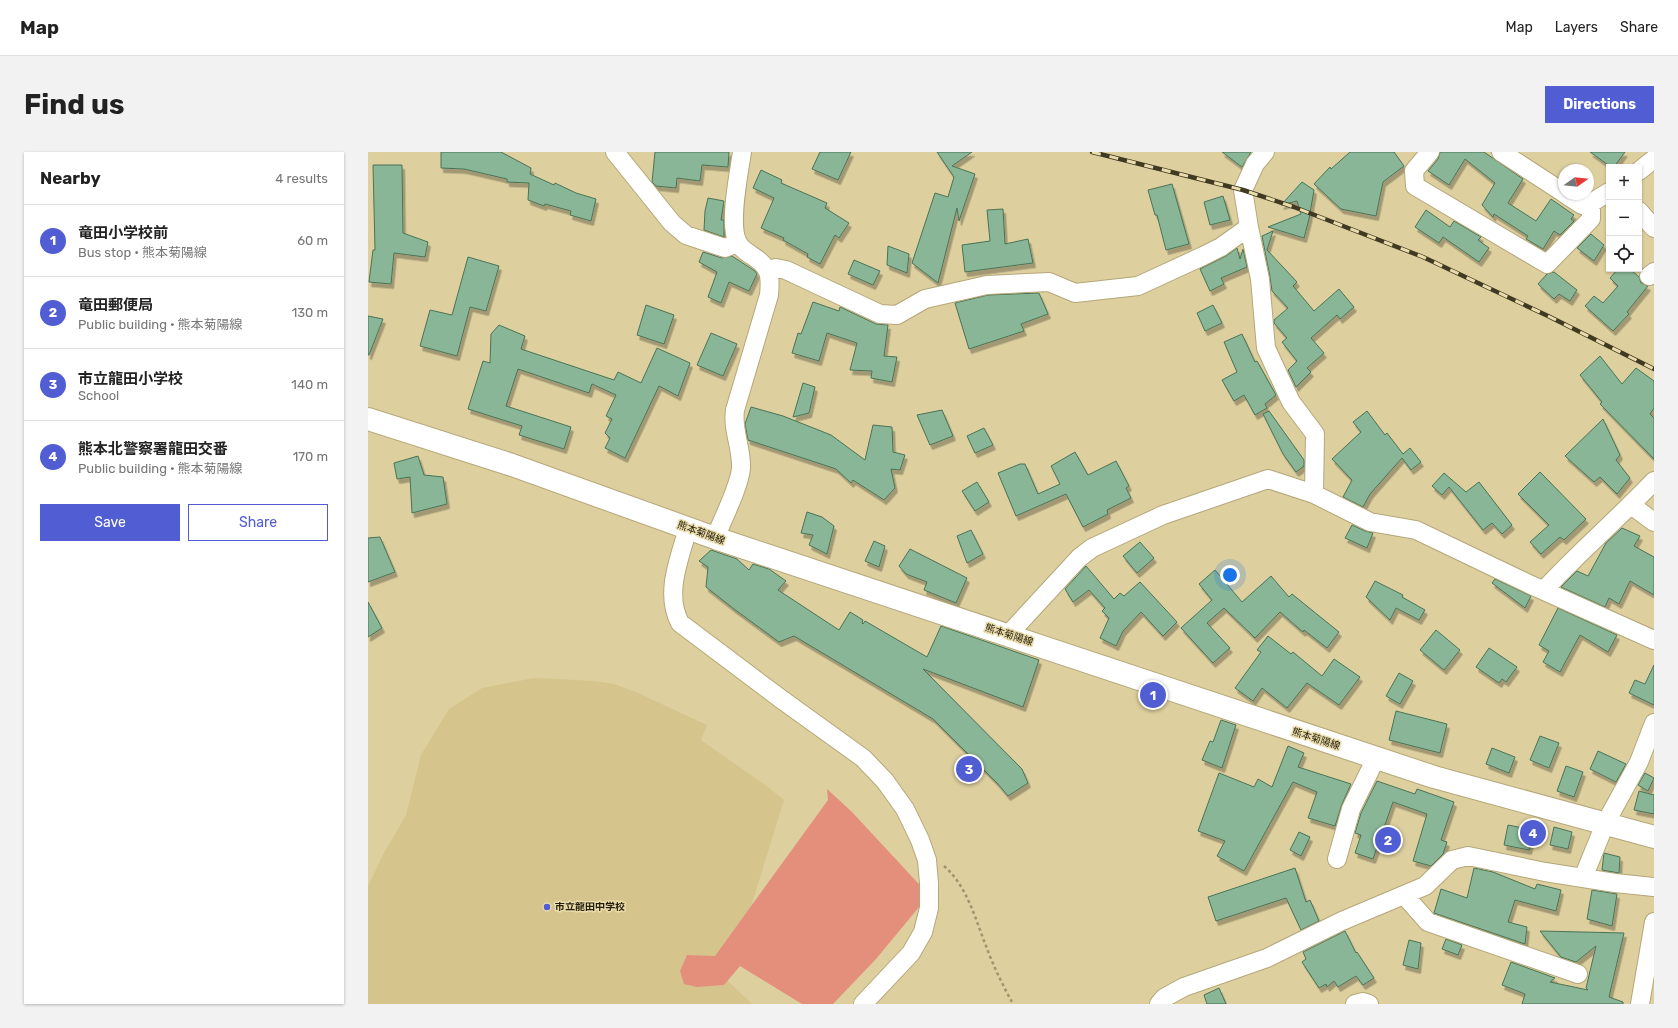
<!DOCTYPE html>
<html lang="en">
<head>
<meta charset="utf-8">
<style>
	:root { --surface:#fff; --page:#f2f2f2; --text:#222; --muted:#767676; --line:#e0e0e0; --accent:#505dd3 }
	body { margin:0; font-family:Rubik,"Noto Sans JP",sans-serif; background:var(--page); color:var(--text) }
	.controls { position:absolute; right:12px; top:12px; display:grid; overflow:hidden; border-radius:0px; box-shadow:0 1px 3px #0004 }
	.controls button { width:36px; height:36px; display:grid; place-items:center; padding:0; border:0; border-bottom:1px solid var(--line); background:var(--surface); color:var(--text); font:20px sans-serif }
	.compass { position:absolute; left:1190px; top:12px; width:36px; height:36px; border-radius:50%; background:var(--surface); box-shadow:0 1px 3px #0004; rotate:76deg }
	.you { position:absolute; left:862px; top:423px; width:14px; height:14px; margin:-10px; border:3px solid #fff; border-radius:50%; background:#1a73e8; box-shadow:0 0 0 6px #1a73e833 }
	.badge { display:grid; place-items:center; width:26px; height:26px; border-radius:50%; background:var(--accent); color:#fff; font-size:13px; font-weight:700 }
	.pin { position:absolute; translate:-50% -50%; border:2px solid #fff; box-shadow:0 1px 4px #0006 }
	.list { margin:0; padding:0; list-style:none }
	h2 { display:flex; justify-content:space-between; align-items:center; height:52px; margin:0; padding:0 16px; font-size:17px }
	h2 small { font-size:13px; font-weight:400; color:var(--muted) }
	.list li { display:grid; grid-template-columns:26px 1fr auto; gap:12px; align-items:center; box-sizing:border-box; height:72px; padding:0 16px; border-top:1px solid var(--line) }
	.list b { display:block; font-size:15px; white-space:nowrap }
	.list p { margin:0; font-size:13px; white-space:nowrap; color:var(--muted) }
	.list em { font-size:13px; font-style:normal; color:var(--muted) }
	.actions { display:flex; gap:8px; padding:12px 16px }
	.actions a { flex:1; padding:9px 0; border:1px solid var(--accent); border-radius:0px; text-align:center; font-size:14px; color:var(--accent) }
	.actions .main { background:var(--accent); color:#fff }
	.icon { flex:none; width:22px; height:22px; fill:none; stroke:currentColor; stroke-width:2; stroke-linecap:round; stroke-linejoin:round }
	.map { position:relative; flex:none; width:1286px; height:852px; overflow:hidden; border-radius:0px }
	header { display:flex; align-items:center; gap:24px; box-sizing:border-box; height:56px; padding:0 20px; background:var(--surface); border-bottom:1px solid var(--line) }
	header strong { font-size:19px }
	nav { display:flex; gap:22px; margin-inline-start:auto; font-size:14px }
	.intro { display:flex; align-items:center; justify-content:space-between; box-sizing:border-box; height:96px; padding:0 24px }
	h1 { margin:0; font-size:28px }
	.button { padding:10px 18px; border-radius:0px; background:var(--accent); color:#fff; font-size:14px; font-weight:700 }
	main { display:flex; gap:24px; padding:0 24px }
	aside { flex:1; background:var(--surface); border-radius:0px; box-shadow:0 1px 3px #0004 }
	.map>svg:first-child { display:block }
	.built { fill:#d5c58d }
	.green { fill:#e48f7b }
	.building { fill:#89b696; stroke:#497356; filter:url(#shadow) }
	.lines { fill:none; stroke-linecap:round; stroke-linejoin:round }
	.minor-casing { stroke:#b5a778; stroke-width:20 }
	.major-casing { stroke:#b5a778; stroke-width:24 }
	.path { stroke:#9d936c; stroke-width:2.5; stroke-dasharray:3 3; stroke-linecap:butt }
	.minor { stroke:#fff; stroke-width:18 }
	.major { stroke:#fff; stroke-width:22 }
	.rail-casing { stroke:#413a23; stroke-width:4.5 }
	.rail { stroke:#eadcab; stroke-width:3; stroke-dasharray:9; stroke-linecap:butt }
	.poi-dot { fill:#505dd3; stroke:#eadcab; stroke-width:1.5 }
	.labels { text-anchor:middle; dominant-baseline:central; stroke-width:3; stroke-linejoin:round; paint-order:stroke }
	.street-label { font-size:10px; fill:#231e0b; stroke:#eadcab }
	.poi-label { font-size:10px; font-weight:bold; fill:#231e0b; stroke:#eadcab; text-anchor:start }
</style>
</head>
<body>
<header>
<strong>Map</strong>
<nav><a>Map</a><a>Layers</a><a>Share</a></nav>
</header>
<div class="intro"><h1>Find us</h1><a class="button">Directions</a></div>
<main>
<aside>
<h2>Nearby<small>4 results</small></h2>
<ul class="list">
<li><span class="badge">1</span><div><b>竜田小学校前</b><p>Bus stop · 熊本菊陽線</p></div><em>60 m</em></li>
<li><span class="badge">2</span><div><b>竜田郵便局</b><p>Public building · 熊本菊陽線</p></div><em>130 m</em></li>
<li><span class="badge">3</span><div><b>市立龍田小学校</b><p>School</p></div><em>140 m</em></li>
<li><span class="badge">4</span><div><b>熊本北警察署龍田交番</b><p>Public building · 熊本菊陽線</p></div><em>170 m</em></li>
</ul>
<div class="actions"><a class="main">Save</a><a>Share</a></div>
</aside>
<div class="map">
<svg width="1286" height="852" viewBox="0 0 1286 852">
	<defs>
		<filter id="shadow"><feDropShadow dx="2.5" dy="4.5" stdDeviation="0" flood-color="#0004"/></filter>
	</defs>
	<rect width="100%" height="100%" fill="#ddcf9e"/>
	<path class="built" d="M 166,526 L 227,529 L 246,532 L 270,541 L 339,573 L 333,588 L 400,635 L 416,648 L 360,829 L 384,852 L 0,852 L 0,734 L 16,701 L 38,663 L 53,603 L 81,557 L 114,536 Z"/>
	<path class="green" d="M 459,637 L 484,660 L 561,743 L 508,807 L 465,852 L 434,852 L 372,814 L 356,833 L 329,835 L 316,832 L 312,819 L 319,803 L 347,804 L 460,648 Z"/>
	<path class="building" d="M 73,0 L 133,0 L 163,16 L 162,22 L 186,33 L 187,31 L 208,41 L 228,47 L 223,69 L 202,63 L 203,59 L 177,52 L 176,54 L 160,48 L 161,31 L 139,30 L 139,27 L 96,17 L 73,16 Z
		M 287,0 L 361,0 L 360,15 L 334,13 L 332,29 L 309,26 L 308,36 L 288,34 L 284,30 Z
		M 452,0 L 483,0 L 470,28 L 444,17 Z
		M 569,0 L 604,0 L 584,14 L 607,22 L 591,69 L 589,56 L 570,131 L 544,111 L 567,41 L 580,45 L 586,25 Z
		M 854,0 L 883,0 L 874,15 Z
		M 982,0 L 1026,0 L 1036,14 L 1015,30 L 1008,64 L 973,57 L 946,32 L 962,15 L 963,17 Z
		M 1072,0 L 1116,0 L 1155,27 L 1140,51 L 1168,69 L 1183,47 L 1206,63 L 1203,67 L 1206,69 L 1192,83 L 1186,79 L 1175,97 L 1158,87 L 1160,84 L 1126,62 L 1125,65 L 1114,53 L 1127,31 L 1097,7 L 1081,33 L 1060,19 L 1070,7 Z
		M 1222,0 L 1257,0 L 1246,15 L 1243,15 Z
		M 5,13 L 34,13 L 35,81 L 60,90 L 57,105 L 26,101 L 23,132 L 1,130 L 5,98 L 7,98 Z
		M 393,18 L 414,28 L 413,31 L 459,51 L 457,56 L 481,71 L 471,86 L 467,83 L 452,112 L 439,105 L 440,102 L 415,88 L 416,86 L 393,76 L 406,46 L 385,36 Z
		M 934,30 L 946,38 L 941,67 L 936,86 L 900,75 L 933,62 L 929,49 L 913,53 Z
		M 804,32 L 821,92 L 798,98 L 789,63 L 787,63 L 780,38 Z
		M 855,44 L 862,68 L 842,73 L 836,50 Z
		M 340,46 L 356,49 L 353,68 L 356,68 L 356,85 L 336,78 L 337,59 Z
		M 635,57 L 637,92 L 660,87 L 665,111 L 597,120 L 594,93 L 622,89 L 619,58 Z
		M 1058,58 L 1082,75 L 1086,69 L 1113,85 L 1110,88 L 1121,96 L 1111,110 L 1075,85 L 1071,91 L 1047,75 Z
		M 905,79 L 899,98 L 929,130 L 925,134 L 946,159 L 971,137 L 986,155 L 972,167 L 969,163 L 943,186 L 956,201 L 939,216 L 943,220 L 928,235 L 920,218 L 929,209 L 914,190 L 919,186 L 906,171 L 906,168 L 920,156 L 904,139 L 902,125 L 894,84 Z
		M 1223,82 L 1236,93 L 1226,109 L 1209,96 Z
		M 520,94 L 541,102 L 539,121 L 519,113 Z
		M 869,96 L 872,107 L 875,97 L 879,115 L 853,126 L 856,132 L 842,139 L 832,117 L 858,104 Z
		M 335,100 L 354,106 L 364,104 L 387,119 L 389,122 L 381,139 L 361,130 L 353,151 L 340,145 L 349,120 L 331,110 Z
		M 100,105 L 131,114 L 118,159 L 102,155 L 89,204 L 52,194 L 62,158 L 84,163 Z
		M 486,108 L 512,119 L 505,133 L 480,122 Z
		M 1250,117 L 1262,117 L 1271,125 L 1273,131 L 1280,134 L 1259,160 L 1261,162 L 1245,179 L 1217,154 L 1226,144 L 1235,151 L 1250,134 L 1242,126 Z
		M 1186,120 L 1209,138 L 1202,149 L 1191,142 L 1186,147 L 1170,132 L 1179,122 Z
		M 671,141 L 680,162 L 653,172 L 656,179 L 601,197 L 587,151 L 620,143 Z
		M 445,150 L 471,159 L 472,155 L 508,172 L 520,173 L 516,204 L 529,205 L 524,230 L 503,226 L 504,219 L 482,218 L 489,191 L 459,181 L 451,209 L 424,201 L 430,181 L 433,182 Z
		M 278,153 L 306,163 L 296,192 L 269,183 Z
		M 845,153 L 854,171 L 837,179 L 829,161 Z
		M 0,164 L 15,167 L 1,203 L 0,203 Z
		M 131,173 L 157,184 L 153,197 L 246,228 L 250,220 L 273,231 L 289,196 L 322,211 L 310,244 L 291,234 L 257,306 L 237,296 L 242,286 L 237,281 L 244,267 L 238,264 L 248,243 L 224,232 L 221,241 L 150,217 L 138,254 L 203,275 L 196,297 L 151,283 L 154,274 L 100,257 L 115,209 L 122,211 L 123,182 Z
		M 343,181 L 369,192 L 355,224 L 329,213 Z
		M 874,182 L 887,210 L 889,209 L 908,243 L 897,252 L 899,256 L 887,263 L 876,243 L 866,249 L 854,228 L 869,220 L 856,190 Z
		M 1232,204 L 1254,232 L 1268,216 L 1286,229 L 1286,256 L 1282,262 L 1286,266 L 1286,307 L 1232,252 L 1234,250 L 1212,223 Z
		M 435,231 L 447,235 L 441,261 L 425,265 Z
		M 383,255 L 415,264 L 463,283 L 497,308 L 505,273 L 524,275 L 525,300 L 537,303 L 532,318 L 523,317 L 527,336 L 516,348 L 485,328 L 483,331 L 468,317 L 380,288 L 377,272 Z
		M 574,258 L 585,284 L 562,293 L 549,263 Z
		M 901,259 L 936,308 L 936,314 L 928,320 L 915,302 L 895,262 Z
		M 999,259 L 1017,283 L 1019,281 L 1035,302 L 1042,296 L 1053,310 L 1043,318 L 1034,306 L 1002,342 L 995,355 L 975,345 L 984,328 L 964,307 L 993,280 L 985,270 Z
		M 1235,267 L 1252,303 L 1248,308 L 1262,326 L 1249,342 L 1232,325 L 1226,330 L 1197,304 Z
		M 616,276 L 625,293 L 607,301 L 599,284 Z
		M 707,300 L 720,323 L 748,309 L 761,334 L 758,336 L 763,346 L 739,358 L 740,362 L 715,375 L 698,342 L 648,364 L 630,321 L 652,312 L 657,312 L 670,342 L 692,332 L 683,314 Z
		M 50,304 L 56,323 L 75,325 L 79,352 L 44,361 L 42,325 L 29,327 L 26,311 Z
		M 1172,320 L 1218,367 L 1196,388 L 1192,385 L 1173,402 L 1162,390 L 1181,373 L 1150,342 Z
		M 1076,321 L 1098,340 L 1111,330 L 1144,373 L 1134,382 L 1124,371 L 1115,378 L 1081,335 L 1074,343 L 1064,334 Z
		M 609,330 L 621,350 L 607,359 L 594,339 Z
		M 439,360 L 454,365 L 466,374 L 459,402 L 441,393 L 445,383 L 433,381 Z
		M 984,373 L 997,379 L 1005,381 L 999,396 L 977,386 Z
		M 1254,376 L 1272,384 L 1266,394 L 1286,405 L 1286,443 L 1262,429 L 1251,452 L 1241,446 L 1237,455 L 1193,435 L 1209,419 L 1220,424 L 1238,391 Z
		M 603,378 L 615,402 L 599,411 L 589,384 Z
		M 12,385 L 27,420 L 0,430 L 0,386 Z
		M 506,389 L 517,394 L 511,415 L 497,409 Z
		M 772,390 L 786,406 L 769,421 L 755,404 Z
		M 542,397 L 599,426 L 588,451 L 556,438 L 559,430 L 538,422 L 531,414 Z
		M 343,398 L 369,407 L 381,418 L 385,412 L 401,417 L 418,429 L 410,438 L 471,478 L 482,460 L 495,468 L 494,471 L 495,472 L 497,469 L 559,505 L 573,474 L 671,508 L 655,555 L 555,517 L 654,617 L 660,631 L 640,644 L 630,632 L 565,567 L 426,484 L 411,490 L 366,457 L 338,435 L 340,415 L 331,409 Z
		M 718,414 L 746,447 L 752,441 L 756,444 L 772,430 L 809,470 L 795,484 L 773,460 L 755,479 L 748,494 L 732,486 L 741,466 L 734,459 L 737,456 L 721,438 L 705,450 L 697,437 Z
		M 847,418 L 874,450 L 903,424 L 921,445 L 924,442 L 971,480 L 959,496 L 936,478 L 935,480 L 912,460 L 887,486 L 856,456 L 839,471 L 862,496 L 845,511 L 813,476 L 844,448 L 831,432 Z
		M 1127,427 L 1163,444 L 1157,456 L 1124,431 Z
		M 1007,429 L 1035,443 L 1034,445 L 1057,458 L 1051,468 L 1028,456 L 1022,468 L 998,445 Z
		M 0,450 L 14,476 L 0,485 Z
		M 1190,456 L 1249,483 L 1240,500 L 1212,483 L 1192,520 L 1175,510 L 1181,499 L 1171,493 Z
		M 1068,478 L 1092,498 L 1076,518 L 1052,498 Z
		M 900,484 L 923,502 L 925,500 L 954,524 L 966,507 L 992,525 L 971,553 L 939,531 L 919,556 L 894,536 L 885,549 L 867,536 L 893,500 L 889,498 Z
		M 1121,496 L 1149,515 L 1138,530 L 1134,527 L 1131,531 L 1108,515 Z
		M 1286,513 L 1286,553 L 1261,541 L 1267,528 L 1277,532 Z
		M 1031,521 L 1045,529 L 1032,552 L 1018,544 Z
		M 1028,559 L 1079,572 L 1072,601 L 1021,588 Z
		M 853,568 L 868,573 L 854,616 L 834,608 L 842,589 L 845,590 Z
		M 1172,584 L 1191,591 L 1181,616 L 1162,608 Z
		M 920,594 L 936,601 L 930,615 L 983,632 L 974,652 L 967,674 L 940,666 L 949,640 L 925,630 L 876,719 L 849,704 L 857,689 L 830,679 L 851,621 L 886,635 L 890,627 L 904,635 Z
		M 1124,596 L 1147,605 L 1141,621 L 1118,612 Z
		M 1230,599 L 1258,612 L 1248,630 L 1222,617 Z
		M 1198,614 L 1215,620 L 1206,645 L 1189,639 Z
		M 1277,621 L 1286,626 L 1280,639 L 1270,633 Z
		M 1009,629 L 1047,642 L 1049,637 L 1086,650 L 1073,688 L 1079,690 L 1075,702 L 1063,714 L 1045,709 L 1059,662 L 1025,650 L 1005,707 L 987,701 L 993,683 L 987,681 L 993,661 Z
		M 1271,639 L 1286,643 L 1286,662 L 1266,658 Z
		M 1140,673 L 1165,678 L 1161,698 L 1136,693 Z
		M 1186,675 L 1204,680 L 1200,697 L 1182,693 Z
		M 931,680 L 942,685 L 933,704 L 922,698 Z
		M 1236,701 L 1252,705 L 1251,721 L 1234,718 Z
		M 927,716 L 938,750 L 942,748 L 951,769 L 933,778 L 918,746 L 848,769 L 840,745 Z
		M 1106,716 L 1125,720 L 1167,737 L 1169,732 L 1193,738 L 1188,759 L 1147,748 L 1140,770 L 1159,775 L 1157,792 L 1066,761 L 1073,737 L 1099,746 Z
		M 1224,738 L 1249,742 L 1244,774 L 1219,767 Z
		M 977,779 L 988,801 L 989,800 L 1006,826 L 995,833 L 988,824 L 970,835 L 966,829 L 959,835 L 958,832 L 951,836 L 934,810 L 938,807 L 935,800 Z
		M 1172,779 L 1256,781 L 1241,845 L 1255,850 L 1255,852 L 1154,852 L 1157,842 L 1134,833 L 1143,810 L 1187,826 L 1182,830 L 1220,838 L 1218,836 L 1228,794 L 1208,810 L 1193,805 Z
		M 1078,787 L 1094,793 L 1090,803 L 1074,797 Z
		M 1041,788 L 1053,791 L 1050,817 L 1035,813 Z
		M 851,836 L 858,852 L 839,852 L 836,843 Z"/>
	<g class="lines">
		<g class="minor-casing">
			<path id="minor" d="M 247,0 L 304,71 L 318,83 L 357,96 L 369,91
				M 897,0 L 887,12 L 875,38 L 881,75 L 892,127 L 898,196 L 923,250 L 947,282 L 946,342
				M 1062,0 L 1046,19 L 1047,34 L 1179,112 L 1223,67 L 1223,51
				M 1133,0 L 1196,41
				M 1271,19 L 1286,7
				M 1197,42 L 1214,53 L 1223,51 L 1241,40
				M 1271,59 L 1286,76
				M 400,118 L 408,116 L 418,118 L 512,162 L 529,163 L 557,147 L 619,133 L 681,130 L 707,141 L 770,134 L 835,104 L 853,95 L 881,75
				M 1281,124 L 1286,120
				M 1263,353 L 1286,370
				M 320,376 C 312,406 296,441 312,471 L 413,547 L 495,606 L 517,629 L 537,657 L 552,688 L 559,708 L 561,731 L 561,756 L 555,780 L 543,801 L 495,852
				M 347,386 C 354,369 372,333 373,316 C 374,296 364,278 367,258 L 401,143 C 403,122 402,115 383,103 C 378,100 373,96 370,91 C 360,73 371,21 374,0
				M 1176,438 C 1211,400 1250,367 1286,329
				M 640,483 L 711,406 L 724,396 L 795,363 L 900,327 L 946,342 L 1002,370 L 1048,378 L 1163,433 L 1286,488
				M 969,707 L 983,657 L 1008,606
				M 1215,726 L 1237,672 L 1271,610 L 1286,571
				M 1036,743 L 1060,770 L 1210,822
				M 791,852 L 796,846 L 816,835 L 899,806 L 974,769 L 1057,734 L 1084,708 L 1100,704 L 1177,720 L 1247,731 L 1286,735
				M 987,852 L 995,850 L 1001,852
				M 1272,852 L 1286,770"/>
		</g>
		<g class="major-casing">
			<path id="major" d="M 0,267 L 144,313 L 347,386 L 1066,625 L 1286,685"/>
		</g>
		<path class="path" d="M 576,714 C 599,734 607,766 618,794 C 625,813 635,834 645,852"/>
		<use href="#minor" class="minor"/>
		<use href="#major" class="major"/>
		<g class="rail-casing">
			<path id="rail" d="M 724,0 L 875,38 L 926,55 L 1055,105 L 1180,164 L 1286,217"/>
		</g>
		<use href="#rail" class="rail"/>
	</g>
	<circle class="poi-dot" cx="179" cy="755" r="4"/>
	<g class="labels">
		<g class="street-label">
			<text transform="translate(333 381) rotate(20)">熊本菊陽線</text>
			<text transform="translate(641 483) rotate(18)">熊本菊陽線</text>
			<text transform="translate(948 587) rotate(18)">熊本菊陽線</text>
		</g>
		<g class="poi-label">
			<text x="187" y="755">市立龍田中学校</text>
		</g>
	</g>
</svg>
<div class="controls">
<button>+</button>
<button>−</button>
<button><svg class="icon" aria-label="locate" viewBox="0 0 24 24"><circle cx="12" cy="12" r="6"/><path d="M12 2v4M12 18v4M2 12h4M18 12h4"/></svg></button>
</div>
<svg class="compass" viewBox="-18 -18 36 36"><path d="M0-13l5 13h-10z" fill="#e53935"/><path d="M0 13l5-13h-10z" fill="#767676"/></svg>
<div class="you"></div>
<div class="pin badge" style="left:785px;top:543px">1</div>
<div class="pin badge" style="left:1020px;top:688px">2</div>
<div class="pin badge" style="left:601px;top:617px">3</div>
<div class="pin badge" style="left:1165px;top:681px">4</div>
</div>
</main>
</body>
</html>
